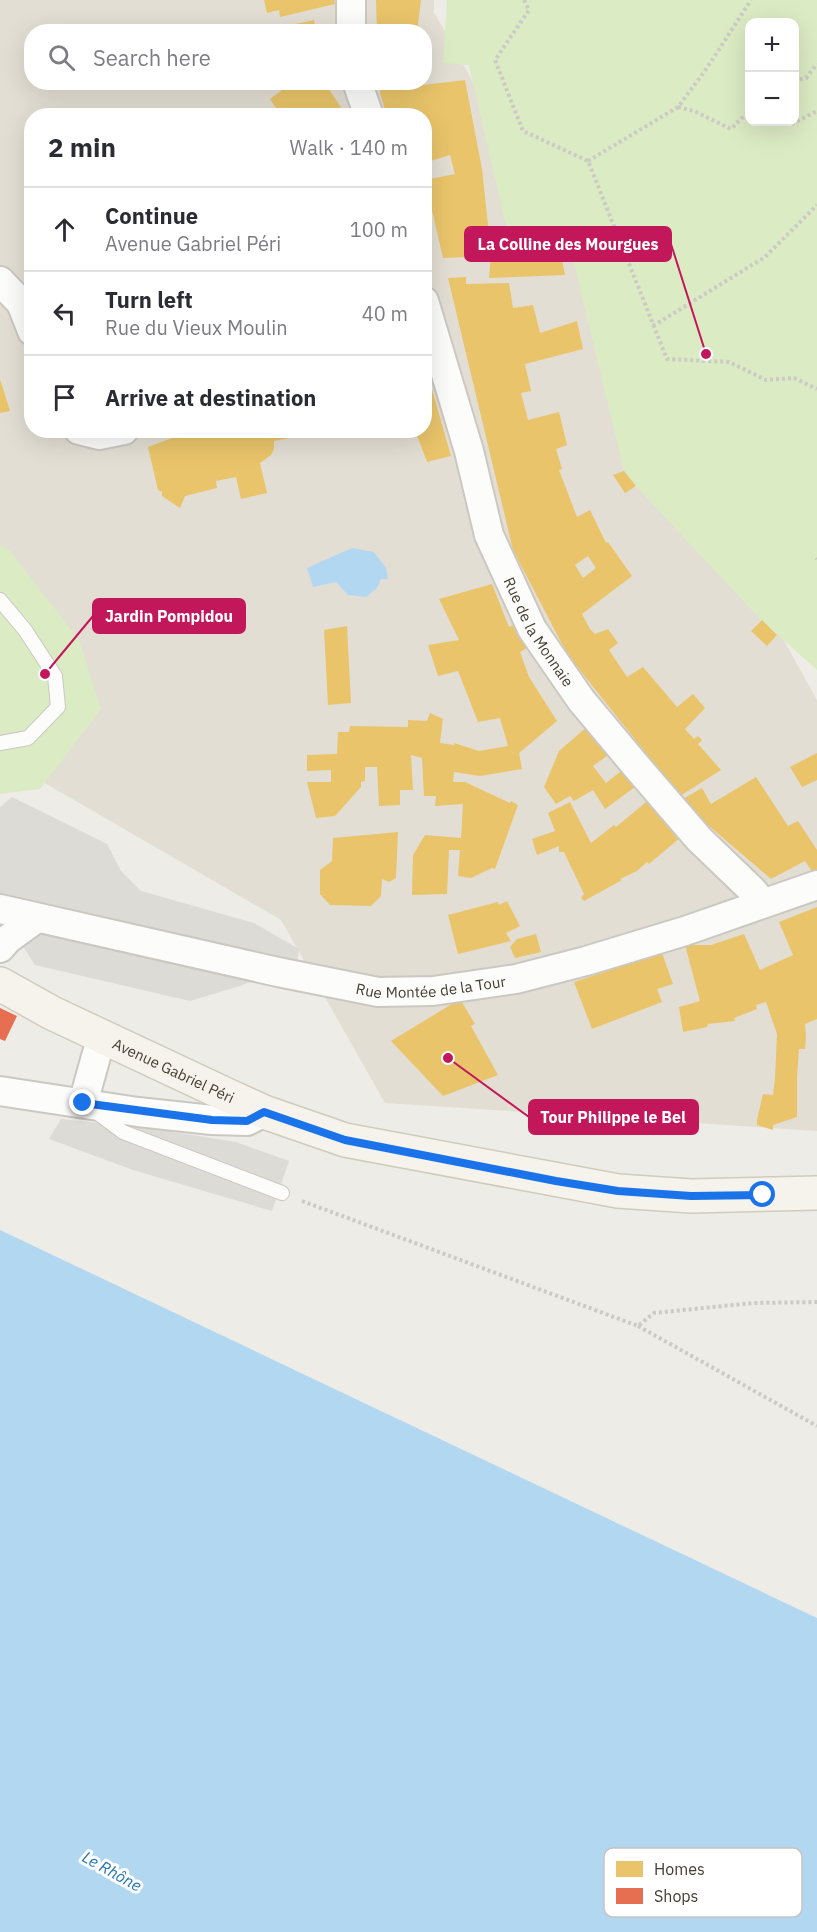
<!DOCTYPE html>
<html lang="en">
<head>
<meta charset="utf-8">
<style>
	:root { --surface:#fff; --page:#f7f7f7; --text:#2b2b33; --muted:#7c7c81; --line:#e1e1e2 }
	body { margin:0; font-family:"IBM Plex Sans",sans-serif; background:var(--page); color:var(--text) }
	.controls { position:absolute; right:18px; top:18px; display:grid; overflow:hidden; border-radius:12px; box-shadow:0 6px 24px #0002 }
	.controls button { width:54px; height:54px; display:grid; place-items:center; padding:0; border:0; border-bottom:2px solid var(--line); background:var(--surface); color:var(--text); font:30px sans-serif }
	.stop { position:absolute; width:18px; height:18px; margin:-14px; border:4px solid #1a73e8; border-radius:50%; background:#fff }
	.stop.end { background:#1a73e8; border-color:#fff; box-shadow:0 2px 6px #0008 }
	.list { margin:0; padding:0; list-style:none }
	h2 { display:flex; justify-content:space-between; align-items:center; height:78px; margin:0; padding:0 24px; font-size:26px }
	h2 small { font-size:20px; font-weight:400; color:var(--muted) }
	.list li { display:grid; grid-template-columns:39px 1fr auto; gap:18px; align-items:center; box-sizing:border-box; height:84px; padding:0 24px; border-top:2px solid var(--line) }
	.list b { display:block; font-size:22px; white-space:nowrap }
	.list p { margin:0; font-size:20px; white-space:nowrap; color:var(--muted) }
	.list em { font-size:20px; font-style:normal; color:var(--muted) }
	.icon { flex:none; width:33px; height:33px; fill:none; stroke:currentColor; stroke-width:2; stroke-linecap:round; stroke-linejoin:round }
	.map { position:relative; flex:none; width:817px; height:1932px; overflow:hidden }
	.search { position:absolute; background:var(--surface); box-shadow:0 6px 24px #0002; left:24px; top:24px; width:408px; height:66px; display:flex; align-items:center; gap:15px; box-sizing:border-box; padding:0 21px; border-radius:24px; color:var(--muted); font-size:22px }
	.panel { position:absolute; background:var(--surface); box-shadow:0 6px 24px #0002; left:24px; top:108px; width:408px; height:330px; border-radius:24px }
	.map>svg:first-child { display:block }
	.residential { fill:#e3ded3; fill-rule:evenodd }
	.green { fill:#dbebc3; fill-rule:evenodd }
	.parking { fill:#dddbd6 }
	.water { fill:#b2d7f0 }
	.homes { fill:#e9c46a; fill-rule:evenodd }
	.shops { fill:#e76f51 }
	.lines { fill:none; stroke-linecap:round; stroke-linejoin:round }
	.service-casing { stroke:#cbc8c2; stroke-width:16 }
	.minor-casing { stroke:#cbc8c2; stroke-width:32 }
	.secondary-casing { stroke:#cfcbbe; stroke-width:36 }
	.path { stroke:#cdcac5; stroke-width:4; stroke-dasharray:3 3; stroke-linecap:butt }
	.service { stroke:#fcfcfb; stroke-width:14 }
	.minor { stroke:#fcfcfb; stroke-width:28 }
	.secondary { stroke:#f6f3ec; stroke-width:33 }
	.route { stroke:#1a73e8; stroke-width:8 }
	.labels { text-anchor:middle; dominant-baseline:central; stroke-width:6; stroke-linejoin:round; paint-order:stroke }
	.street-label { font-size:15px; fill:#443d32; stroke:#fff }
	.water-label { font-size:16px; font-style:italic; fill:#2577b6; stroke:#fff }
	.key { fill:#fff; stroke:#c7c5c2; stroke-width:1.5 }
	.key-label { font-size:16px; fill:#443d32 }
	.leader { fill:none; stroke:#c2185b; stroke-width:2 }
	.callout-dot { fill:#c2185b; stroke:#fff; stroke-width:2 }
	.callout { fill:#c2185b; stroke:#c2185b; stroke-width:2 }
	.callout-label { font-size:16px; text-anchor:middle; font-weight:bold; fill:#fff }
</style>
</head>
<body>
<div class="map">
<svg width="817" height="1932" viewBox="0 0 817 1932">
	<rect width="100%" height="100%" fill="#eeece6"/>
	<path class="residential" d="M 0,0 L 434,0 L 434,12 L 817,700 L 817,1131 L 385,1103 L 281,920 L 0,757 ZM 32,32 L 424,32 L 424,82 L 32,82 ZM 32,116 L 424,116 L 424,430 L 32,430 Z"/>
	<path class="green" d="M 447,0 L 817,0 L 817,670 L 761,620 L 636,486 L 624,471 L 568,238 L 506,226 L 469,65 L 443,63 ZM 750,22 L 794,22 L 794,122 L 750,122 Z
		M 0,545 L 10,551 L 79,640 L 101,709 L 40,789 L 0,794 Z"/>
	<path class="parking" d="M 12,797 L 107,844 L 121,871 L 141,891 L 254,923 L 299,949 L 297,963 L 240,986 L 190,1001 L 35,965 L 0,911 L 0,807 Z
		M 61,1119 L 154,1129 L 236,1142 L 289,1161 L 272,1211 L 133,1170 L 49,1139 Z"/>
	<path class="water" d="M 352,548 L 374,552 L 386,568 L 388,579 L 381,579 L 377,588 L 366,597 L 348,595 L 336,582 L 313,587 L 307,568 Z
		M 0,1230 L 817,1618 L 817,1932 L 0,1932 Z"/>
	<path class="homes" d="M 264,0 L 334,0 L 335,4 L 280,17 L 279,10 L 267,13 Z
		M 376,0 L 421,0 L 417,32 L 377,32 Z
		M 314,20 L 316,32 L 283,32 L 282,27 Z
		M 465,80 L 482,169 L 490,243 L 468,240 L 468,257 L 443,258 L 425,180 L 455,174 L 450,155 L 424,163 L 424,116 L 387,116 L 380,93 L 380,82 L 415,82 L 415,86 Z
		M 293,82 L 324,82 L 347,116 L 281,116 L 270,99 Z
		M 492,243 L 560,250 L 565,275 L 489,278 Z
		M 466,277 L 466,284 L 509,283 L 513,308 L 533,305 L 540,333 L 577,321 L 583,349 L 525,364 L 531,391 L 521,393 L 528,420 L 559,412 L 567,445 L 556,449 L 562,469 L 559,470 L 577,517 L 590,510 L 606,543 L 608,542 L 632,576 L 582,614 L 590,629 L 595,634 L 608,629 L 618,643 L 609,650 L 627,677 L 643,667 L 677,707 L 693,694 L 705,708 L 685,729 L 694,739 L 698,736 L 702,740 L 698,744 L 721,770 L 680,796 L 575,664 L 562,644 L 513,550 L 448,278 ZM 588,556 L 596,568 L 583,578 L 575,565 Z
		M 432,363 L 436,377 L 429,379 L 451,456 L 427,462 L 415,430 L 424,430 L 424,365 Z
		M 0,379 L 10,411 L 0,413 Z
		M 193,430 L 288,430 L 290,438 L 274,441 L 274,449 L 271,455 L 260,463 L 267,493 L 241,499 L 236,477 L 216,481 L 217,488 L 185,496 L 180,508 L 162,496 L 162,492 L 158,490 L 148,447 Z
		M 624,471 L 636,486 L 625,493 L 613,475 Z
		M 492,584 L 509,627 L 516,624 L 528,647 L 520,652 L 529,677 L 557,721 L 519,753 L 522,769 L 480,776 L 454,772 L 453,782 L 465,782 L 510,803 L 511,801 L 518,805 L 495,869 L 492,868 L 471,878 L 458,876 L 460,850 L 449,850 L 447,894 L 412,895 L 413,855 L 425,835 L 461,838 L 463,804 L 435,806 L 436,796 L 424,796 L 422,758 L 411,755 L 413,790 L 400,790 L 400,805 L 379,806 L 377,767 L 365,767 L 365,781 L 361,782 L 361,787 L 335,816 L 316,818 L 307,782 L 331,782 L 331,770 L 307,771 L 307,755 L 337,754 L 338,732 L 349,732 L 350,726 L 408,727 L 408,720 L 427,721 L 430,713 L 443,719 L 440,743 L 454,745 L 454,743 L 479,751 L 508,746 L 500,718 L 478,722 L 458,671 L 438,676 L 428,645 L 459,640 L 439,599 Z
		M 762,620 L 777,635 L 767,646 L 751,631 Z
		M 347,626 L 351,703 L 328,705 L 324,630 Z
		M 588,726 L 611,753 L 593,766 L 606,783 L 625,768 L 639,784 L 605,809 L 593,790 L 574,801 L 570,796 L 556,804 L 544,787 L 559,751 Z
		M 817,753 L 817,780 L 802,787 L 790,767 Z
		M 756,777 L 788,826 L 798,821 L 817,850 L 817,876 L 815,876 L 805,861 L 771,879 L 695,814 L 683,799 L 702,788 L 711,804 Z
		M 651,798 L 681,837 L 649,864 L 647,862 L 637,871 L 620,879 L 622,880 L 584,901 L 581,898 L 584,894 L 564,852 L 559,852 L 559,846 L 537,855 L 536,852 L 532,839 L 555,831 L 548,813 L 570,802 L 591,843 L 614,825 L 616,827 Z
		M 398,832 L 396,878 L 389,882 L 382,879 L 381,896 L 371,906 L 330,905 L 320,894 L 320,870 L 332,861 L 333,838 Z
		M 507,901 L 520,926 L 506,933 L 511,941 L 458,954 L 448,915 L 498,902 L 499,905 Z
		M 817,907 L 817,1019 L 805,1024 L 806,1037 L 805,1049 L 799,1049 L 797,1078 L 797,1117 L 773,1125 L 773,1130 L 757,1125 L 757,1120 L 763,1094 L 773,1095 L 775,1078 L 777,1034 L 766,1002 L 756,1005 L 757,1009 L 734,1018 L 735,1021 L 708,1024 L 707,1027 L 683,1032 L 679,1007 L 700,1001 L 685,945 L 711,945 L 744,934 L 760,970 L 793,955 L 779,922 Z
		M 536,934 L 541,952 L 515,958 L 510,947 L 517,939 Z
		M 662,953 L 673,984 L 657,989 L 662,1002 L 592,1029 L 574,982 Z
		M 460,999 L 475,1024 L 471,1026 L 498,1075 L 443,1096 L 391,1041 Z"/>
	<path class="shops" d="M 0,1008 L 17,1016 L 5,1041 L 0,1039 Z"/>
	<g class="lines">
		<g class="service-casing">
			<path id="service" d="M 0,600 L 25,630 L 55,676 L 58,707 L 28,738 L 0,743
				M 95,1111 L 123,1132 L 282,1193"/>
		</g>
		<g class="minor-casing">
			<g id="minor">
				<path d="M 351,32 L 351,0"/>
				<path d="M 357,82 L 369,116"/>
				<path d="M 0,281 L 21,303 L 32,331"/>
				<path id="s1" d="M 424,301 L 469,451 L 489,535 L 532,629 L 581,700 L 637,767 L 699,839 L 751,889 L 763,903"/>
				<path d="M 79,430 L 99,435 L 124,430"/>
				<path id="s2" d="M 0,909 L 278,972 L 378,992 L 433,991 L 516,979 L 586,961 L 685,931 L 817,885"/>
				<path d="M 0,948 L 8,939 L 37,918"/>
				<path d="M 0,1091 L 138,1112 L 212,1120 L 247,1121 L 264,1112"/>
				<path d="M 83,1103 L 97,1053 L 104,1037"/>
			</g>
		</g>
		<g class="secondary-casing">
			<g id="secondary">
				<path id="s3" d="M 0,984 L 52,1013 L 231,1097 L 264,1112 L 345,1140 L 618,1191 L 691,1196 L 817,1193"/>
			</g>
		</g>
		<path class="path" d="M 524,0 L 529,10 L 495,60 L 523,131 L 588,161 L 667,359 L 729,362 L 766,380 L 794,378 L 817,389
			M 794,81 L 806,78 L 817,64
			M 678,107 L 694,111 L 731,129 L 750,110
			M 786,122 L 792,124 L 817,111
			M 588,161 L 678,107 L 707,68 L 751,0
			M 653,326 L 765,257 L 817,205
			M 816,558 L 817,559
			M 302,1201 L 638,1326 L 654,1313 L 753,1303 L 817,1302
			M 638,1326 L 817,1426"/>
		<use href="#service" class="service"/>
		<use href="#minor" class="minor"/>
		<use href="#secondary" class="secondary"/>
	</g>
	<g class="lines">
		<path class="route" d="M 83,1103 L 212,1120 L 247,1121 L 264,1112 L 345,1140 L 556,1181 L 618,1191 L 691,1196 L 763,1195"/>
	</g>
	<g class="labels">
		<g class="street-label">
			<text stroke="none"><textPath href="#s1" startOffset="352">Rue de la Monnaie</textPath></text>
			<text stroke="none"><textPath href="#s2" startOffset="440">Rue Montée de la Tour</textPath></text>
			<text stroke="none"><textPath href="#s3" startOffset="194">Avenue Gabriel Péri</textPath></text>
		</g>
		<g class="water-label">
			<text transform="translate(112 1871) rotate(29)">Le Rhône</text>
		</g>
	</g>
	<rect x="604" y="1848" width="198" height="69" rx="9" class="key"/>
	<rect x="616" y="1861" width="27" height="16" fill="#e9c46a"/>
	<rect x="616" y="1888" width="27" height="16" fill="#e76f51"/>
	<g class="key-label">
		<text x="654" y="1875">Homes</text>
		<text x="654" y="1902">Shops</text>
	</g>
	<path class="leader" d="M706 354L671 244M45 674L93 616M448 1058L529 1117"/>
	<g class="callout-dot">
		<circle cx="706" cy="354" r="6"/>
		<circle cx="45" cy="674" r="6"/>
		<circle cx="448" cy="1058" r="6"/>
	</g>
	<g class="callout">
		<rect x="465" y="227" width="206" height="34" rx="6"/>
		<rect x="93" y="599" width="152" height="34" rx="6"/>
		<rect x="529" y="1100" width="169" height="34" rx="6"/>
	</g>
	<g class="callout-label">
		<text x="568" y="250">La Colline des Mourgues</text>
		<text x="169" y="622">Jardin Pompidou</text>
		<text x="613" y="1123">Tour Philippe le Bel</text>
	</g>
</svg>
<div class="controls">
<button>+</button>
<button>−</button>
</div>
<div class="stop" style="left:763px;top:1195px"></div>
<div class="stop end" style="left:83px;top:1103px"></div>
<div class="search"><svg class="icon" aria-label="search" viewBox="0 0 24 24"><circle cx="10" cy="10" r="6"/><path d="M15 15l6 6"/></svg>Search here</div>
<section class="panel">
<h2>2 min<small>Walk · 140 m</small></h2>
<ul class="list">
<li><svg class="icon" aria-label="ahead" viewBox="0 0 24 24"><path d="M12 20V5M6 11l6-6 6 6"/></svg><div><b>Continue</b><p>Avenue Gabriel Péri</p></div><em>100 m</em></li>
<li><svg class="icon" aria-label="left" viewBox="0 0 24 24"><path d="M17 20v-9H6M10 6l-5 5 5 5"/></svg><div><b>Turn left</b><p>Rue du Vieux Moulin</p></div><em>40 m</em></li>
<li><svg class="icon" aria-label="arrive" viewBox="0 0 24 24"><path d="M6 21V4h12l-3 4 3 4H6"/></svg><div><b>Arrive at destination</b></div></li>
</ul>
</section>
</div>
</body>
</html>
